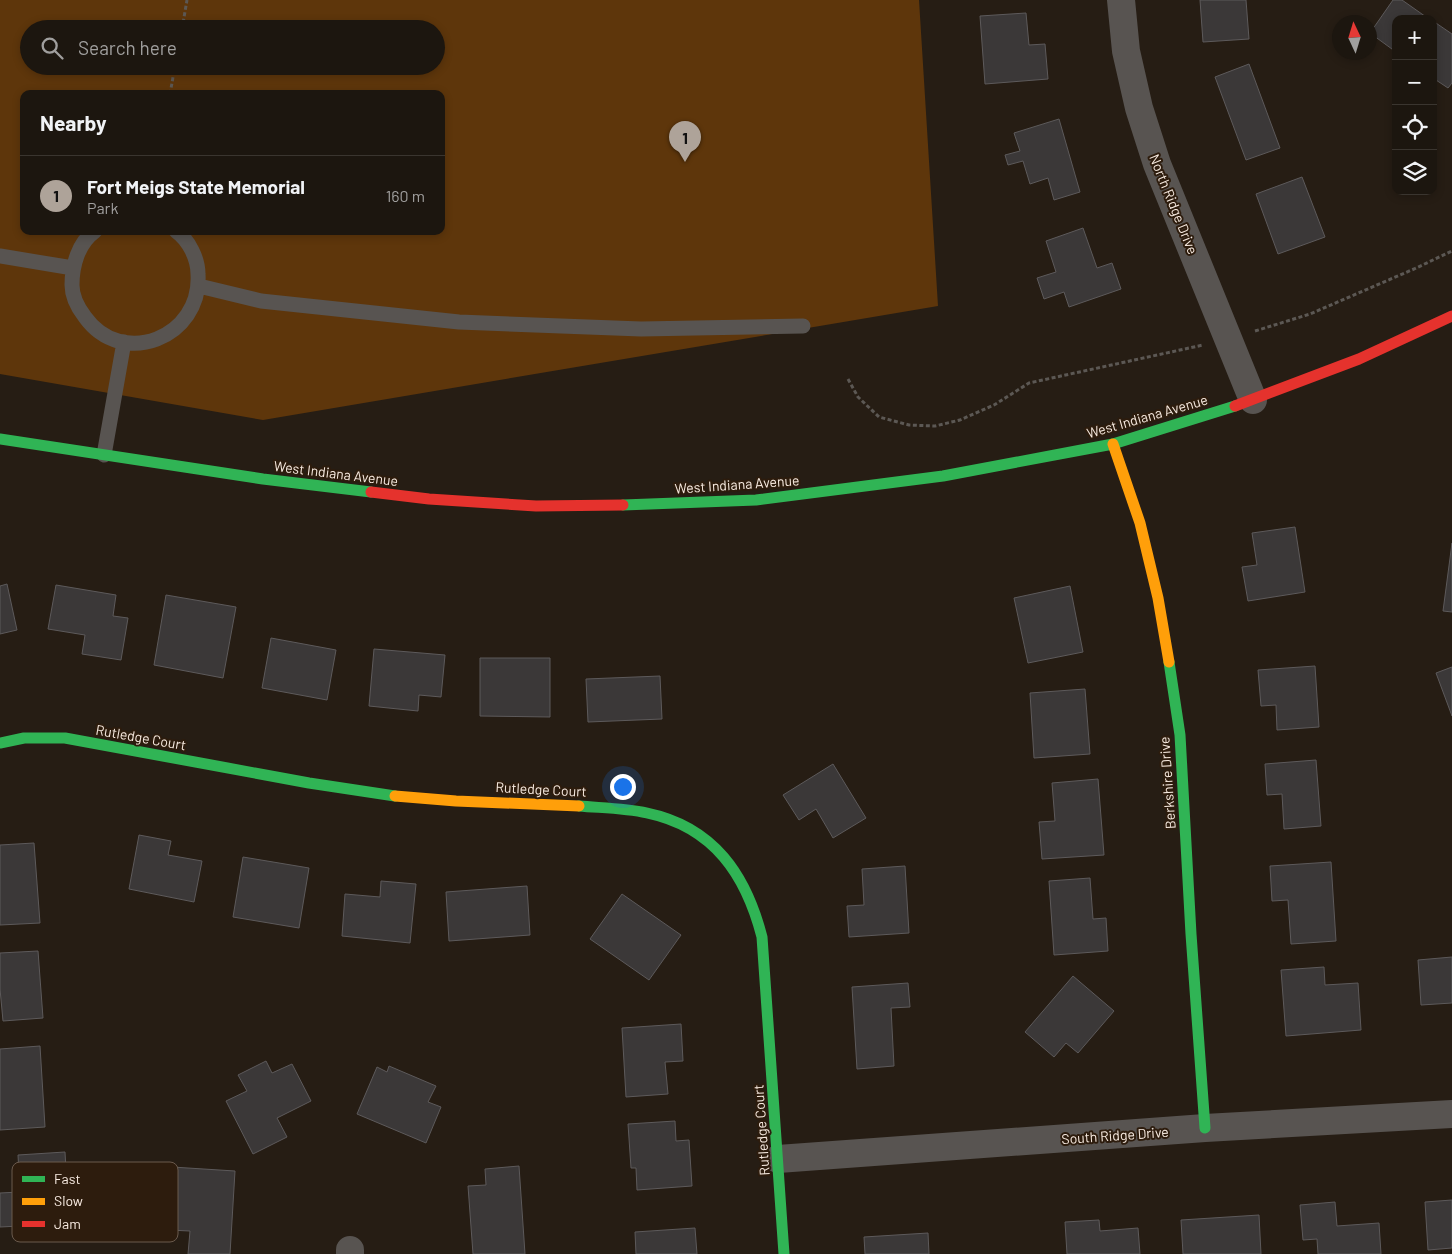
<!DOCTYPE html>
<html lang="en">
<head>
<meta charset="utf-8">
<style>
	:root { --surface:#1c160f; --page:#29231d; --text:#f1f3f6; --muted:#a09f9e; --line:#3a352f; --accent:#aea399 }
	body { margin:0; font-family:Barlow,sans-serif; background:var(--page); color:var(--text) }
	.controls { position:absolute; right:15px; top:15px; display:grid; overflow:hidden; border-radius:10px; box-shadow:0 2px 8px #0003 }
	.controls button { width:45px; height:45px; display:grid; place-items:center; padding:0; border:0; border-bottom:1px solid var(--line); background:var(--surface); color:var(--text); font:25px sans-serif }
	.compass { position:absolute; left:1332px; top:15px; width:45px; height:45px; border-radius:50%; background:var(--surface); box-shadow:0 2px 8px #0003; rotate:356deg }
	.you { position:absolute; left:622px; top:786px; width:18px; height:18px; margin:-12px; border:4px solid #fff; border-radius:50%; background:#1a73e8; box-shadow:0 0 0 8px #1a73e833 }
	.badge { display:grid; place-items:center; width:32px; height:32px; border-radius:50%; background:var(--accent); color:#111; font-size:16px; font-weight:700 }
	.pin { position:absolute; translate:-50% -41px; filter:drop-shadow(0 1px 2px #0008) }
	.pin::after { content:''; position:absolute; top:26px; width:18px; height:15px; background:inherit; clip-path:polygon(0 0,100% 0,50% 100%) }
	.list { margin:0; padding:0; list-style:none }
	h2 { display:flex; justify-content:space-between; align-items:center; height:65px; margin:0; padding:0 20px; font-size:21px }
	h2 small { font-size:16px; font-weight:400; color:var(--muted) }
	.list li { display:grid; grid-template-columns:32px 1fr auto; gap:15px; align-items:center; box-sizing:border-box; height:80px; padding:0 20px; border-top:1px solid var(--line) }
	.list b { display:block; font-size:19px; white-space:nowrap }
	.list p { margin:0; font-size:16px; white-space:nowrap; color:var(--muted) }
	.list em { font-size:16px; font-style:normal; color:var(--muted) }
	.icon { flex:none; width:28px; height:28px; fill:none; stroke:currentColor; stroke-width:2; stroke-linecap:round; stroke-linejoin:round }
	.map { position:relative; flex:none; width:1452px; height:1254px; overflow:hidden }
	.search { position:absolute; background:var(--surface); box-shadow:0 2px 8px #0003; left:20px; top:20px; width:425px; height:55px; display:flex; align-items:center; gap:12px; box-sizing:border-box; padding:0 18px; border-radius:28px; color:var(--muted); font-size:19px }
	.panel { position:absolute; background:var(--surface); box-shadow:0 2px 8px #0003; left:20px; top:90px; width:425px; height:145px; border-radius:10px }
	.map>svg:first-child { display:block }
	.green { fill:#5e360b; fill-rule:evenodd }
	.building { fill:#3b3838; stroke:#5d5a5b }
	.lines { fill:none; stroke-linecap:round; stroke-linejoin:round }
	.path { stroke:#5c5854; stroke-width:3; stroke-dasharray:4 2.5; stroke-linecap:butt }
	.lane { stroke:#585451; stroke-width:15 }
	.street { stroke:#585451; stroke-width:28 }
	.fast { stroke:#30b455; stroke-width:11 }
	.slow { stroke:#ff9f0a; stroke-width:11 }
	.jam { stroke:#e5322d; stroke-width:11 }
	.labels { text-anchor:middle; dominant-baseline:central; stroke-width:4; stroke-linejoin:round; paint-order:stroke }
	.street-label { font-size:14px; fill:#f8ebe1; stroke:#2d1c0d }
	.key { fill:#2d1c0d; stroke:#6a5a4d; stroke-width:1 }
	.key-label { font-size:14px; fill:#f8ebe1 }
</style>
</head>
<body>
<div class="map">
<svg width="1452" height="1254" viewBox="0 0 1452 1254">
	<rect width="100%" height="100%" fill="#261d14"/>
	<path class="green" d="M 0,0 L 919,0 L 938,306 L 263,420 L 0,374 ZM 29,29 L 436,29 L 436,66 L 29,66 ZM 24,94 L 441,94 L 441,231 L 24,231 Z"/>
	<path class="building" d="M 1200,0 L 1246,0 L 1249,39 L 1203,42 Z
		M 1393,0 L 1402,0 L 1429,19 L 1396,19 L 1396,52 L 1370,33 Z
		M 1026,13 L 1029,45 L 1045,44 L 1048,79 L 985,84 L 980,16 Z
		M 1433,21 L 1452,34 L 1452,83 L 1448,88 L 1433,78 Z
		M 1249,64 L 1280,148 L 1246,160 L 1215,77 Z
		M 1059,119 L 1080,192 L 1054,200 L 1048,178 L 1030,184 L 1023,161 L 1008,165 L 1005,155 L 1020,151 L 1014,133 Z
		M 1302,177 L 1325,237 L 1278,254 L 1256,194 Z
		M 1083,228 L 1097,268 L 1112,263 L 1121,289 L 1069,307 L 1064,292 L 1044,299 L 1037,278 L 1056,272 L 1046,241 Z
		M 1295,527 L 1305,592 L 1248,601 L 1242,567 L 1257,565 L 1252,533 Z
		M 1452,543 L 1452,612 L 1443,611 Z
		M 7,584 L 17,630 L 0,634 L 0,586 Z
		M 56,585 L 116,595 L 113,616 L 128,618 L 121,660 L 82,654 L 85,635 L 48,629 Z
		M 1070,586 L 1083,652 L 1028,663 L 1014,598 Z
		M 166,595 L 236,607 L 223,678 L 154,665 Z
		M 271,638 L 336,650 L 327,700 L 262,688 Z
		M 374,649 L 445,655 L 441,697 L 419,695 L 418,711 L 369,706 Z
		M 480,658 L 550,658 L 550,717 L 480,716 Z
		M 1315,666 L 1319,727 L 1277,730 L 1276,705 L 1261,706 L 1258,670 Z
		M 1452,667 L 1452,716 L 1436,673 Z
		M 660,676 L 662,719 L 588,722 L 586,679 Z
		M 1085,689 L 1090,754 L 1034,758 L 1030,693 Z
		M 1316,760 L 1321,826 L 1284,829 L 1282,794 L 1267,795 L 1265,764 Z
		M 833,764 L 866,818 L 833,838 L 816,809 L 799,820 L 783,795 Z
		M 1098,779 L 1104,855 L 1042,859 L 1039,822 L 1055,821 L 1052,783 Z
		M 139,835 L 171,841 L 168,855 L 202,861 L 194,902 L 129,889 Z
		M 34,843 L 40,923 L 0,925 L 0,845 Z
		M 243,857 L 309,868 L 299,928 L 233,917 Z
		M 1331,862 L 1336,941 L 1291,944 L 1288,900 L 1272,901 L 1270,866 Z
		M 905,866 L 909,933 L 849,937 L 847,906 L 864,905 L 862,869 Z
		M 1090,878 L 1093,919 L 1106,918 L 1108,951 L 1054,955 L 1049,881 Z
		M 381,881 L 416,884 L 410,943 L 342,936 L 345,894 L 380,897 Z
		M 527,886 L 530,935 L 449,941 L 446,892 Z
		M 622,894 L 681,935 L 649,980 L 590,939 Z
		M 38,951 L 43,1018 L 3,1021 L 0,989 L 0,953 Z
		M 1452,957 L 1452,1003 L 1421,1005 L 1418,960 Z
		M 1324,967 L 1325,985 L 1358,983 L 1361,1030 L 1286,1036 L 1281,970 Z
		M 1073,976 L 1114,1011 L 1078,1053 L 1066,1043 L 1054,1057 L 1025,1032 Z
		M 908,983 L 910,1007 L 891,1008 L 894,1066 L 857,1069 L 852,987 Z
		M 681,1024 L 683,1061 L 665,1062 L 668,1094 L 626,1097 L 622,1028 Z
		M 40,1046 L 45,1127 L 0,1130 L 0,1049 Z
		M 266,1061 L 272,1073 L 292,1064 L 311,1101 L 277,1118 L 287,1137 L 253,1154 L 226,1101 L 247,1091 L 238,1075 Z
		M 389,1066 L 436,1086 L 428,1102 L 441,1107 L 426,1143 L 357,1114 L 377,1067 L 387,1072 Z
		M 675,1121 L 676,1141 L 689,1140 L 692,1186 L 637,1190 L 636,1168 L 631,1168 L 628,1124 Z
		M 65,1152 L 68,1207 L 40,1209 L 41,1225 L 0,1227 L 0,1193 L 20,1192 L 18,1155 Z
		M 519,1166 L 525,1254 L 473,1254 L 468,1186 L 486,1185 L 485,1169 Z
		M 172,1167 L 235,1171 L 230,1254 L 188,1254 L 190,1231 L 168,1230 Z
		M 1452,1200 L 1452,1248 L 1428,1250 L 1425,1202 Z
		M 1335,1202 L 1337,1226 L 1379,1223 L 1381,1254 L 1318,1254 L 1317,1239 L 1303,1240 L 1300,1205 Z
		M 1259,1215 L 1261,1254 L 1183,1254 L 1181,1220 Z
		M 1099,1220 L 1100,1231 L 1138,1228 L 1140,1254 L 1067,1254 L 1065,1222 Z
		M 695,1228 L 697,1254 L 636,1254 L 635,1232 Z
		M 928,1233 L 929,1254 L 865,1254 L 864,1237 Z"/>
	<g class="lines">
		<path class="path" d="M 182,29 L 187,0
			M 170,94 L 175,66
			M 1255,331 L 1310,314 L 1414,269 L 1452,251
			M 848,379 L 858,397 L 879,417 L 909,425 L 935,426 L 960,420 L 994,405 L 1029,383 L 1203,345"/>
		<path class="lane" d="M 95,231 C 78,243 72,266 72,285 C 72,297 78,308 85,317 C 122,369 202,338 198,274 C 198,259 189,240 176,231
			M 0,256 L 73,268
			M 199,286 L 261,301 L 459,322 L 641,329 L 803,326
			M 104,455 L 124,342"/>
		<path class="street" d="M 1121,0 L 1126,51 L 1139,108 L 1157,164 L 1253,400
			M 778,1159 L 1205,1128 L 1452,1114
			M 350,1250 L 350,1254"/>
		<path class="fast" d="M 0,439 L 263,479 L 371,492
			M 623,505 L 756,500 L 943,476 L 1113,444 L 1235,406
			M 1169,662 L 1180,735 L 1191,934 L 1205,1128
			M 0,743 L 24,738 L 65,738 L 309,783 L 395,796
			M 579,806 C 602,808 625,808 647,813 C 714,827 746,875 762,937 L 784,1254"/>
		<path class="slow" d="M 1113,444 L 1140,523 L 1158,598 L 1169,662
			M 395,796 L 456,801 L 579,806"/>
		<path class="jam" d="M 1235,406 L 1359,359 L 1452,316
			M 371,492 L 429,499 L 536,506 L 623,505"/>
	</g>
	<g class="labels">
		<g class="street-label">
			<text transform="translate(1174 204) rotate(68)">North Ridge Drive</text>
			<text transform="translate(1147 416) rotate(-16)">West Indiana Avenue</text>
			<text transform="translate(336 473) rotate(7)">West Indiana Avenue</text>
			<text transform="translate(737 484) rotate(-4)">West Indiana Avenue</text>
			<text transform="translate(141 737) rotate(10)">Rutledge Court</text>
			<text transform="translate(1167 783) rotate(-94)">Berkshire Drive</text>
			<text transform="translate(541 789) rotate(3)">Rutledge Court</text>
			<text transform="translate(761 1130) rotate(-94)">Rutledge Court</text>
			<text transform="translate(1115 1135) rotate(-4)">South Ridge Drive</text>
		</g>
	</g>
	<rect x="12" y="1162" width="166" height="80" rx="8" class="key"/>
	<rect x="22" y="1176" width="23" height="6" fill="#30b455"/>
	<rect x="22" y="1198" width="23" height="7" fill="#ff9f0a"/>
	<rect x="22" y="1221" width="23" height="6" fill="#e5322d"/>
	<g class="key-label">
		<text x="54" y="1184">Fast</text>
		<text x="54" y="1206">Slow</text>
		<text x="54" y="1229">Jam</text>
	</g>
</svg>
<div class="controls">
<button>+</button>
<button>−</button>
<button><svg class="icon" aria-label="locate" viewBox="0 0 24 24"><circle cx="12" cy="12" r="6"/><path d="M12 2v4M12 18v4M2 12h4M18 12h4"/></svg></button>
<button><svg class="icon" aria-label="layers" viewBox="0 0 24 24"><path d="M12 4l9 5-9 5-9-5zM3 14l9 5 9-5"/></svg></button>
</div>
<svg class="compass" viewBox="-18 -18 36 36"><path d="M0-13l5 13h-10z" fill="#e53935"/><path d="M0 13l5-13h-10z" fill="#a09f9e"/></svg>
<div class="you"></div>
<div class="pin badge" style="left:685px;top:162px">1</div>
<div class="search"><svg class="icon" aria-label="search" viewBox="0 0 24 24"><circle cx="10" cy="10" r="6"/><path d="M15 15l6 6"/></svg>Search here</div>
<section class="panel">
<h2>Nearby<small></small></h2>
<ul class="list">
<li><span class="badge">1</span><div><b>Fort Meigs State Memorial</b><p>Park</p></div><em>160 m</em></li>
</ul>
</section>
</div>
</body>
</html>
